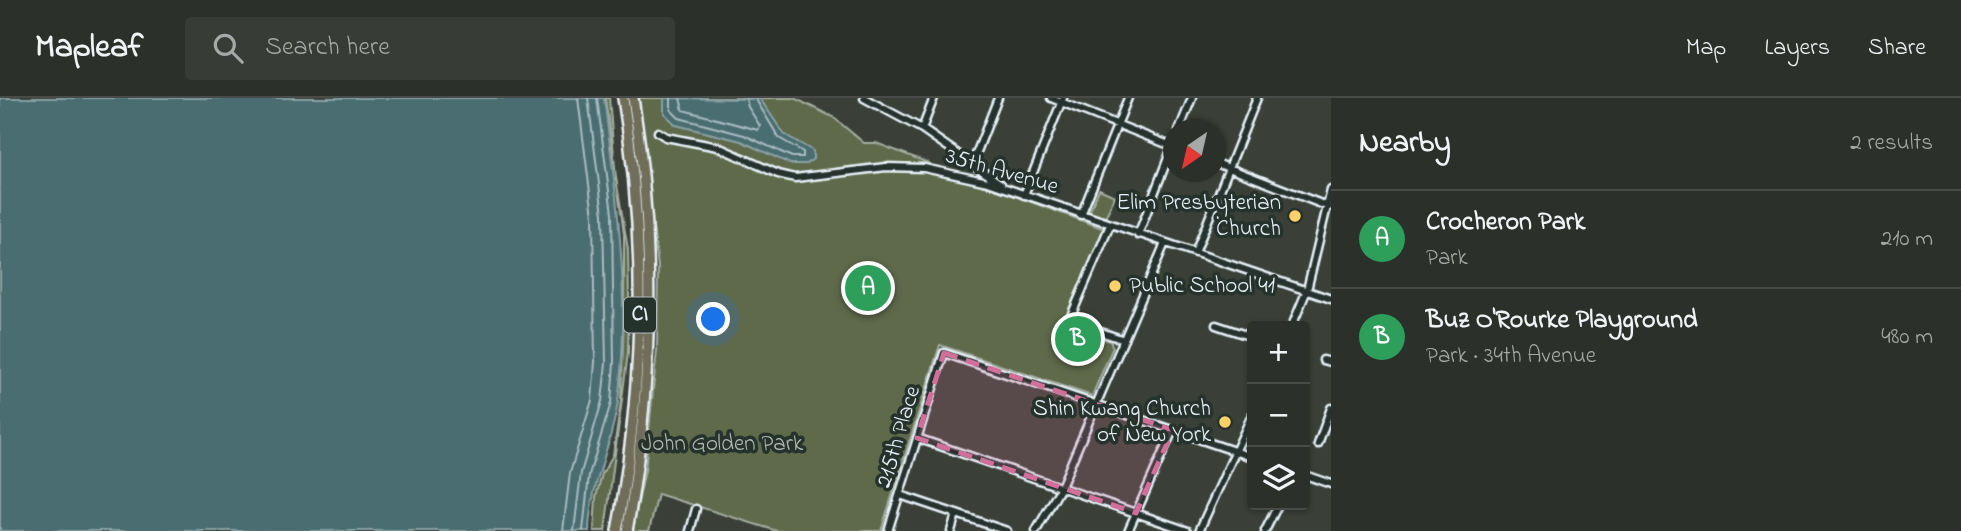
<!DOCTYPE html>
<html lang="en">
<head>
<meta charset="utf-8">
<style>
	:root { --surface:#2c302a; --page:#383c36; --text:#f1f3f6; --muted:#a6a9a8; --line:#484b47; --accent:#ffd166 }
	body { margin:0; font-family:"Indie Flower",sans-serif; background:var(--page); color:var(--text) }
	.controls { position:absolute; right:21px; bottom:21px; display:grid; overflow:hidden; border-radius:7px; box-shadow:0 2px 5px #0004 }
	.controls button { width:63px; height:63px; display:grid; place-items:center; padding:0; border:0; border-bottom:2px solid var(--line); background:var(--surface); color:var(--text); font:35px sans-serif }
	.compass { position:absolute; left:1163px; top:21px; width:63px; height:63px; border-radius:50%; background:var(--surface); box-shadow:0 2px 5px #0004; rotate:214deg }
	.you { position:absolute; left:714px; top:222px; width:24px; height:24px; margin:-18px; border:5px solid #fff; border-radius:50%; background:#1a73e8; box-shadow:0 0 0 10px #1a73e833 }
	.badge { display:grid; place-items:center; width:46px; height:46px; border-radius:50%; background:var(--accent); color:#fff; font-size:23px; font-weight:700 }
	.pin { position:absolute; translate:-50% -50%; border:4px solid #fff; box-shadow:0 2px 7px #0006 }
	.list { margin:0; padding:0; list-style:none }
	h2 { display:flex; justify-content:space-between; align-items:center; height:91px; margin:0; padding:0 28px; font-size:30px }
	h2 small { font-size:23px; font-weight:400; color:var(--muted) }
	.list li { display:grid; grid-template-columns:46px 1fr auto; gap:21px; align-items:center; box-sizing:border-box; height:98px; padding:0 28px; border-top:2px solid var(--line) }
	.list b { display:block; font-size:26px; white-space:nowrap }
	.list p { margin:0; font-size:23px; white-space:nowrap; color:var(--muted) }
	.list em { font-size:23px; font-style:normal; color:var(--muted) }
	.icon { flex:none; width:38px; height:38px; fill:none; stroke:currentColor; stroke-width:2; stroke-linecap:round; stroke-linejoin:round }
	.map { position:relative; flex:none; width:1331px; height:433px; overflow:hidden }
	header { display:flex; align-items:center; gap:42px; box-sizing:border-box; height:98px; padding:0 35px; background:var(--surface); border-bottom:2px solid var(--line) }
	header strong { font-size:33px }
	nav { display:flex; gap:38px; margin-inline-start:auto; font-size:24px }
	.search { width:490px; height:63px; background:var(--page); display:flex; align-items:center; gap:18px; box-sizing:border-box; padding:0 24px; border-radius:7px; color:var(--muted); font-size:26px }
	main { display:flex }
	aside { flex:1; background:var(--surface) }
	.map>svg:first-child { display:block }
	.green { fill:#5f6b4c; stroke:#a4aea2; stroke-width:2 }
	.water { fill:#4a6d70; stroke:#89a2a6; stroke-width:2 }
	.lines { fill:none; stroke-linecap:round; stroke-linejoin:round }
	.shore { stroke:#a9bcc2; stroke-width:2 }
	.minor-casing { stroke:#e8f1f8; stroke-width:11 }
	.highway-casing { stroke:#e8f1f8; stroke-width:14 }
	.minor { stroke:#26332d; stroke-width:6 }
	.highway { stroke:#706e59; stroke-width:9 }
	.marked { fill:#d16f9a; fill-opacity:0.2; stroke:#d16f9a; stroke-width:5; stroke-dasharray:14 9; stroke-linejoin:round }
	.poi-dot { fill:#ffd166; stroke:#26332d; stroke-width:2.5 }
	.labels { text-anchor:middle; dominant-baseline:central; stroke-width:7; stroke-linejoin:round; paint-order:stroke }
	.shield { fill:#26332d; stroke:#aeb8bb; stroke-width:2 }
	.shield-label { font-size:21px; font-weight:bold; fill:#e8f1f8 }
	.street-label { font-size:23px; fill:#e8f1f8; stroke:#26332d }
	.poi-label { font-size:23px; fill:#e8f1f8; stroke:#26332d; text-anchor:end }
	.park-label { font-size:23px; fill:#b1bbb3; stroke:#26332d }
</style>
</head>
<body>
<header>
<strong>Mapleaf</strong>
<div class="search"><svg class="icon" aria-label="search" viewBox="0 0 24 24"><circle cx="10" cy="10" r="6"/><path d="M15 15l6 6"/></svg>Search here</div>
<nav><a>Map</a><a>Layers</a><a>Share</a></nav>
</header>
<main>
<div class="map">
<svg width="1331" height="433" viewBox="0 0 1331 433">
	<rect width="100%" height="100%" fill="#3a4038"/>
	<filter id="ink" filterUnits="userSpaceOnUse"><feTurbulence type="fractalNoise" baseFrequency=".0143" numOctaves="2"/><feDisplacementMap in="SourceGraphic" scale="14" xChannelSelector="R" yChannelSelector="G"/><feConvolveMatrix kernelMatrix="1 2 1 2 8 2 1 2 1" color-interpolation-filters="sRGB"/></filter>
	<g filter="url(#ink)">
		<path class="green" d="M 605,0 L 609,0 L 616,81 L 628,151 L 629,199 L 628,255 L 605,433 L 594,433 L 596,399 L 602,376 L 613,357 L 621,303 L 624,217 L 624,136 Z
			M 635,0 L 794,0 L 833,19 L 864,45 L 876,45 L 929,65 L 936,75 L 996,91 L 1102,130 L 1104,133 L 1062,226 L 1110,243 L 1113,249 L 1092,298 L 940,247 L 881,433 L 777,433 L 658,396 L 649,433 L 632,433 L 645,372 L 657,252 L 658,168 L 646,77 L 650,74 L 645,71 Z
			M 1099,91 L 1115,98 L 1105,120 L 1089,115 Z"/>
		<path class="water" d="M 0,0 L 604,0 C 617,100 631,203 618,303 C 612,348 590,386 589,433 L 0,433 Z
			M 664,0 L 760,1 L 784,36 L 813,53 L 813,61 L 807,66 L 790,66 L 741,43 L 676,27 L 664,15 Z"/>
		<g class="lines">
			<path class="shore" d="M 671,0 L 671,12 L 679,20 L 744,37 L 792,59 L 803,59 L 803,54 L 779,40 L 755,0
				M 680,0 L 683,12 L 758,32 L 760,28 L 748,9 L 746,0
				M 563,433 L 570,375 L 592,302 L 595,264 L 593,118 L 578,0
				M 574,433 L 581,375 L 602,303 L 606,265 L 603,117 L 588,0
				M 583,433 L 589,377 L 611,305 L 614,265 L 612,116 L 597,0"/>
			<g class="minor-casing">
				<path id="minor" d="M 864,0 L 922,31 L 1001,86
					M 1051,0 L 1174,49
					M 922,31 L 934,0
					M 1179,32 L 1192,0
					M 658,34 L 666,39 L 718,49 L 778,76 L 795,80 L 886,69 L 924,70 L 988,84 L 1331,201
					M 973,64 L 998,0
					M 1216,65 L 1329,109
					M 1024,97 L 1063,0
					M 1081,117 L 1128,0
					M 1110,127 L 1069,223 L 1124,242
					M 1138,137 L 1173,47
					M 1195,155 L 1257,0
					M 1216,227 L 1252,239
					M 1292,228 L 1307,192 L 1331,92
					M 1323,262 L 1331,264
					M 917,340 L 1188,433
					M 1318,346 L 1331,310
					M 1305,377 L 1331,386
					M 900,397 L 1007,433
					M 690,433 L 696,411
					M 888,433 L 944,255 L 1252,359
					M 951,433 L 956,416
					M 1036,433 L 1061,389 L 1165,145
					M 1128,433 L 1173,332
					M 1199,433 L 1252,317
					M 1265,433 L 1278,407"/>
			</g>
			<g class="highway-casing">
				<path id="highway" d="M 617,433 C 644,288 647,146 623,0
					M 627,433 C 653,288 657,146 633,0"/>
			</g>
			<use href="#minor" class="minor"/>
			<use href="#highway" class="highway"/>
		</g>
	</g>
	<path class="marked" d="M 944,255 L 1173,332 L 1136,415 L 917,340 Z"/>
	<g class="poi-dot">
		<circle cx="1295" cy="118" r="7"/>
		<circle cx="1115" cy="188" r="7"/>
		<circle cx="1225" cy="324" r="7"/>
	</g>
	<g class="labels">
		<rect class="shield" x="624" y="199.5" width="32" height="35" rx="5"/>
		<g class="shield-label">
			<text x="640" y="217">CI</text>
		</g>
		<g class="street-label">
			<text transform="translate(1002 74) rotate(16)">35th Avenue</text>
			<text transform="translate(899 339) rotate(-73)">215th Place</text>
		</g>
		<g class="poi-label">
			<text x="1281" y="105">Elim Presbyterian<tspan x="1281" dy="26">Church</tspan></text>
			<text x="1129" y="188" text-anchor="start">Public School 41</text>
			<text x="1211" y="311">Shin Kwang Church<tspan x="1211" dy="26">of New York</tspan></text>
		</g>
		<g class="park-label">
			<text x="722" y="346">John Golden Park</text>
		</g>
	</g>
</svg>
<div class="controls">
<button>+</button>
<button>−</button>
<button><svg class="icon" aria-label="layers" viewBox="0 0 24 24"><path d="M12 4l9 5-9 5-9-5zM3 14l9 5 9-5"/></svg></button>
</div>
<svg class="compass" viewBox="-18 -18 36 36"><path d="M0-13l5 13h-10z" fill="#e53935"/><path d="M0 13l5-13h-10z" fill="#a6a9a8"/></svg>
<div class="you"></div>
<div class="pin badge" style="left:868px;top:190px;background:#2e9e5b">A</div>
<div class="pin badge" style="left:1078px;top:241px;background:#2e9e5b">B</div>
</div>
<aside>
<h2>Nearby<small>2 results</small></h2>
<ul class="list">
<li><span class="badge" style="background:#2e9e5b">A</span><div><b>Crocheron Park</b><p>Park</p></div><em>210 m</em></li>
<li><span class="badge" style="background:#2e9e5b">B</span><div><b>Buz O'Rourke Playground</b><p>Park · 34th Avenue</p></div><em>480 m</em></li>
</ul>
</aside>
</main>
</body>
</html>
